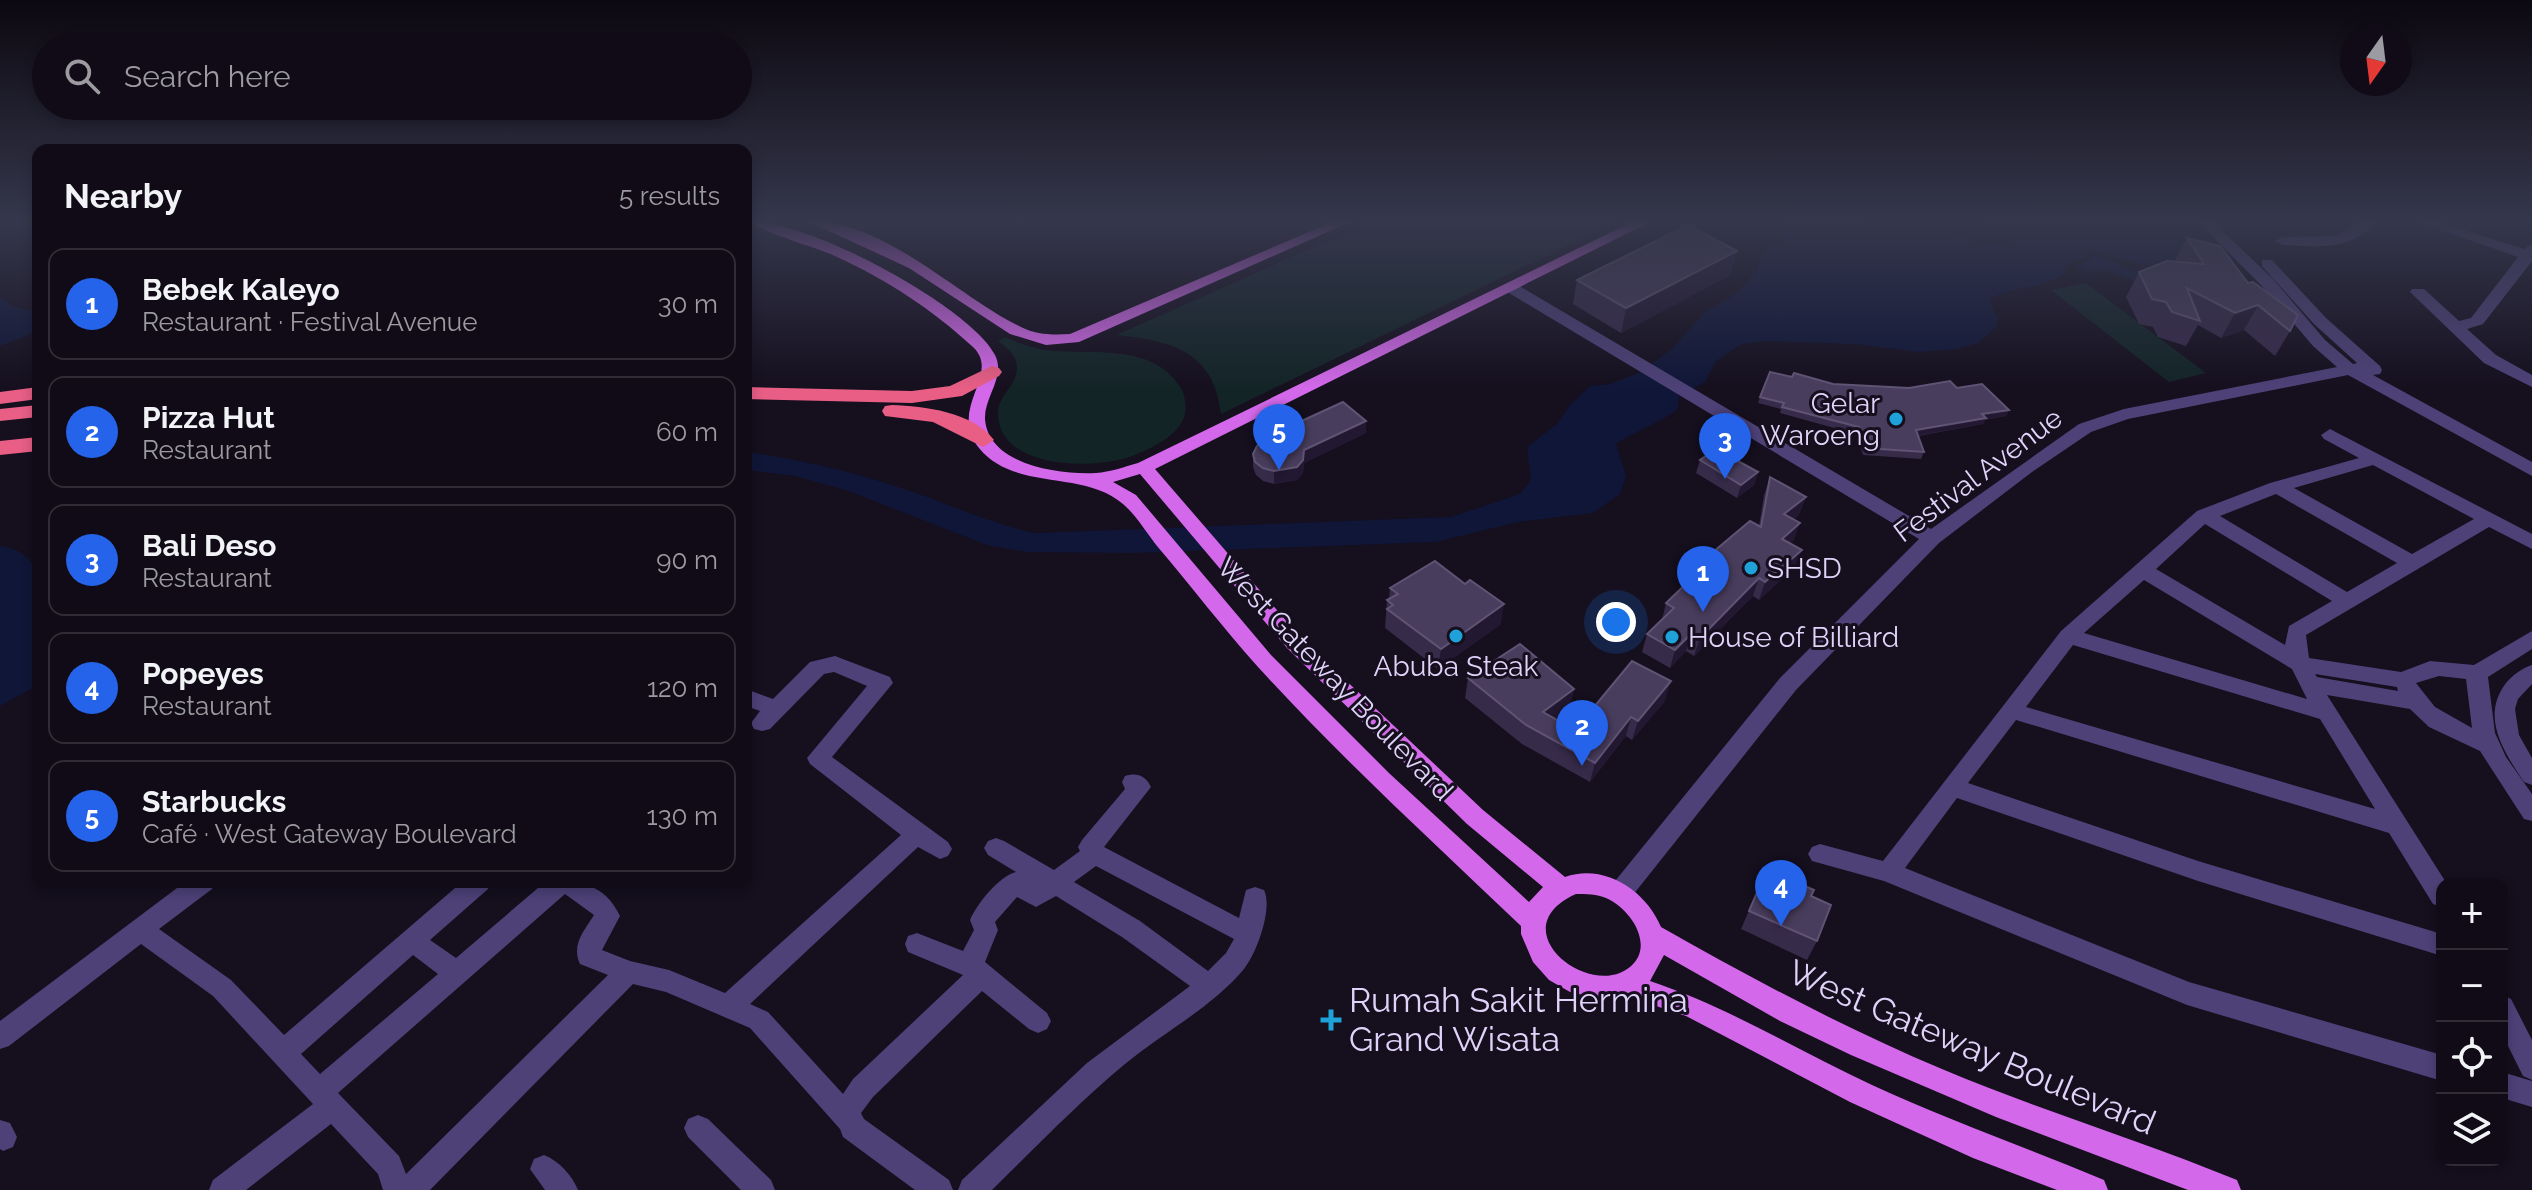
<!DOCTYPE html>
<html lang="en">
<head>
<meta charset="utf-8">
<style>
	:root { --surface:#100b16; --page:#19141f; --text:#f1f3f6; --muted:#9c9ba1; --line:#302b35; --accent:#2563eb }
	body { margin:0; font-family:Raleway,sans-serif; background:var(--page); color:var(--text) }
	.controls { position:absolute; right:24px; bottom:24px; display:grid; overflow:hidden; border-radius:16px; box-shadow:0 4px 12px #0003 }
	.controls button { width:72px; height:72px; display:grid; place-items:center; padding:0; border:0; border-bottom:2px solid var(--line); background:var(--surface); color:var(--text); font:40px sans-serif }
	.compass { position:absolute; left:2340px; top:24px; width:72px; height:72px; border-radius:50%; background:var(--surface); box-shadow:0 4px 12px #0003; rotate:194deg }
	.you { position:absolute; left:1616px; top:622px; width:28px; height:28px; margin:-20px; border:6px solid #fff; border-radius:50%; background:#1a73e8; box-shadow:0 0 0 12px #1a73e833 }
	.badge { display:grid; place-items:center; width:52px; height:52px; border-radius:50%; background:var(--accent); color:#fff; font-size:26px; font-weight:700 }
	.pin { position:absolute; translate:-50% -66px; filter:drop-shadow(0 2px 4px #0008) }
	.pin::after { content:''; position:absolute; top:42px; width:28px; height:24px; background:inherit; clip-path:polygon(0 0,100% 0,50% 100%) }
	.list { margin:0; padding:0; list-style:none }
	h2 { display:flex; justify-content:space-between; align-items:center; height:104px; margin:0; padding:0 32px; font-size:34px }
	h2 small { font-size:26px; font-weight:400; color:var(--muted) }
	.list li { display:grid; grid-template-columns:52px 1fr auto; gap:24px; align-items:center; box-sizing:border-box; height:112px; margin:0 16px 16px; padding:0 16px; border:2px solid var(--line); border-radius:16px }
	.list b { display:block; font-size:30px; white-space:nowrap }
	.list p { margin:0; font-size:26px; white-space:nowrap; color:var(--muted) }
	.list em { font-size:26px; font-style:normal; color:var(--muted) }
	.icon { flex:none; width:44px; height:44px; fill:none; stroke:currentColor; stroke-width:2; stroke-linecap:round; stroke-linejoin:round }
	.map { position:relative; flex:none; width:2532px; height:1190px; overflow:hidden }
	.search { position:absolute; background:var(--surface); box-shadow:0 4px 12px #0003; left:32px; top:32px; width:720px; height:88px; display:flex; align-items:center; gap:20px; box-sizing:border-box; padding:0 28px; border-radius:44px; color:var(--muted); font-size:30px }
	.panel { position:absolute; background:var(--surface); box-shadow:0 4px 12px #0003; left:32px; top:144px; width:720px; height:744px; border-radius:16px }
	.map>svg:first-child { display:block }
	.green { fill:#132427 }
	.water { fill:#101637 }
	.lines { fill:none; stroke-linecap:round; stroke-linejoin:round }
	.minor { fill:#4d4177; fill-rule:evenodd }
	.major { fill:#d369ea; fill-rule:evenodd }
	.highway { fill:#e85e85; fill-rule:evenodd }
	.wall { fill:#372b4a }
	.shaded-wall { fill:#221831 }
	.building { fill:#493d5d; stroke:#605475; stroke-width:2 }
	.poi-dot { fill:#1fa2d9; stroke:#150f1e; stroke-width:3 }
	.labels { text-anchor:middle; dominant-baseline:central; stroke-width:6; stroke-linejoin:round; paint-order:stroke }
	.poi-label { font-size:28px; fill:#dfd3f9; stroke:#150f1e; text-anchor:start }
	.street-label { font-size:28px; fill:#dfd3f9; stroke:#150f1e }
	.near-poi-label { font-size:34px; fill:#dfd3f9; stroke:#150f1e; text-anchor:start }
	.near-street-label { font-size:34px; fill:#dfd3f9; stroke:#150f1e }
</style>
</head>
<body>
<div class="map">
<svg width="2532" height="1190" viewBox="0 0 2532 1190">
	<rect width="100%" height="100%" fill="#150f1e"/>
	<path class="green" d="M 1369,223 L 1614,223 L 1221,414 C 1214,351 1172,341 1116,335 Z
		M 2086,283 L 2206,373 L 2169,382 L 2051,290 Z
		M 1005,337 C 1018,343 1032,348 1046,350 C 1092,356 1151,341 1181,388 C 1185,395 1187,409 1184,417 C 1177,437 1150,449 1132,456 C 1095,470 999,470 998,414 C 998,395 1015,387 1017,370 C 1018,356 1008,349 998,341 Z"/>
	<path class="water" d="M 1789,223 L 1862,223 L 1924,233 L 1949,232 L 1985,244 L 2010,241 L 2012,235 L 1988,223 L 2193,223 L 2233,258 L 2233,266 L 2165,270 L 2092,251 L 2083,259 L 2068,262 C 2066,265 2065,270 2063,273 C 2053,286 2006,289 1989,299 L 1998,320 L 1996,327 L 1978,343 L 1956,349 L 1919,352 L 1854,344 L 1767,341 L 1741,344 L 1716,361 L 1705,382 L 1679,396 C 1678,400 1679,405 1677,409 C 1674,415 1627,436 1616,444 L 1626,476 L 1620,494 L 1593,513 L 1518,522 L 1436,542 L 1133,553 L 1026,552 L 987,545 L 846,490 L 795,476 L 746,470 L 746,452 C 804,460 858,473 913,492 C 954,506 992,524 1035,533 L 1451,517 L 1520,494 L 1531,480 L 1527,447 L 1557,424 L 1570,405 L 1590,386 L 1610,384 L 1639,373 L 1672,349 L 1705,312 L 1739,292 L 1755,272 L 1765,249 L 1780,241 Z
		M 2095,255 L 2144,274 L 2137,280 C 2119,278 2109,265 2090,273 L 2076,267 Z
		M 0,297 L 12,306 L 38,313 L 38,331 L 0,346 Z
		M 0,546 C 12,547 26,553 32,564 C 46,591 38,653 38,685 L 0,706 Z"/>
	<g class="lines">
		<path class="minor" d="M 2199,223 L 2214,223 L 2273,279 L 2325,340 L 2353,364 L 2357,363 L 2314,324 L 2262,266 L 2262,260 L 2272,260 L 2326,318 L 2380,366 L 2382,370 L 2380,374 L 2373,375 L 2532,462 L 2532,476 L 2348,375 L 2128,419 L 2091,432 L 2032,472 L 1939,543 L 1796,690 L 1629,900 L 1620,903 L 1611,900 L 1608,893 L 1611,886 L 1780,678 L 1919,539 L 1504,290 L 1504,284 L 1516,284 L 1931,529 L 2079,424 L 2124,409 L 2337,367 L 2313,346 L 2261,285 Z
			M 2359,223 L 2374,223 C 2350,252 2316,246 2282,245 L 2275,241 L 2282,237 L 2336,236 Z
			M 2421,223 L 2442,223 L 2524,249 L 2532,244 L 2532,261 L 2483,324 L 2467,329 L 2496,355 L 2532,375 L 2532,387 L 2484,363 L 2410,292 L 2412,289 L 2424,289 L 2459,321 L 2471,318 L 2518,257 Z
			M 2330,429 L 2532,534 L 2532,549 L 2489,527 L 2306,635 L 2309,658 L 2401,672 L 2430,661 L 2474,665 L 2532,631 L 2532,649 L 2488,677 L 2495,733 L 2506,757 L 2532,794 L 2532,821 L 2524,819 L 2480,751 L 2429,727 L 2410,709 L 2327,695 L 2447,884 L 2442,884 L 2442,907 L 2433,904 L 2389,833 L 2016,720 L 1968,783 L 2198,861 L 2442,934 L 2442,956 L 2198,881 L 1957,798 L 1905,868 L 2189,982 L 2442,1055 L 2442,1081 L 2187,1005 L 1884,881 L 1812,861 L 1808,854 L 1812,847 L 1820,844 L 1883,861 L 2061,631 L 2197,511 L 2270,483 L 2359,458 L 2324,439 L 2321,435 ZM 2373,465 L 2474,519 L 2412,554 L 2294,488 ZM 2276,494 L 2397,563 L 2347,592 L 2220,516 ZM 2205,524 L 2332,601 L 2289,626 L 2285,645 L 2156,569 ZM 2144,580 L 2292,669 L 2307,699 L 2084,633 ZM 2073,645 L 2320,719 L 2375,809 L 2026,707 ZM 2315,674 L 2397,687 L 2398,691 L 2317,677 ZM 2439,676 L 2466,679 L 2472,728 L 2435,707 L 2416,683 Z
			M 835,656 L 890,677 L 893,683 L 832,757 L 948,842 L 952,849 L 948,856 L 940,859 L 918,847 L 750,1004 L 768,1012 L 843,1094 L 853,1079 L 963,975 L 908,952 L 905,944 L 908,936 L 917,933 L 963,951 L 974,930 L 970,920 C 977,904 999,876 1016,872 L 988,855 L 984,848 L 988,841 L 996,838 L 1004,841 L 1054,870 L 1080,851 L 1078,847 L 1082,840 L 1125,789 L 1122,782 L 1125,776 C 1137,772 1146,776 1151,787 L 1104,847 L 1239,918 L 1246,890 L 1255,887 L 1264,890 C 1273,908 1257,953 1244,969 C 1211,1008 1164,1032 1125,1064 C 1078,1103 1036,1147 992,1190 L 958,1190 L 962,1180 L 1087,1063 L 1190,986 L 1122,937 L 1056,896 L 1036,907 L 1017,897 L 995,922 L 998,930 L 985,962 L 1047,1013 L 1051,1021 L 1047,1029 L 1038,1033 L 1029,1029 L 982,991 L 873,1097 L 861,1113 L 864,1119 L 949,1180 L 953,1190 L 915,1190 L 843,1137 L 840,1129 L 750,1028 L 666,992 L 633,984 L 430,1190 L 383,1190 L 378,1174 L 331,1124 L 246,1190 L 209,1190 L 213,1180 L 313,1104 L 213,996 L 141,944 L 9,1046 L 0,1049 L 0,1021 L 185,882 L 215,882 L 212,889 L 159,929 L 231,980 L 284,1035 L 462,882 L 491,882 L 488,889 L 430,940 L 456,958 L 545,882 C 579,882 603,881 620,916 L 602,950 L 630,961 L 669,970 L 725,993 L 901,835 L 810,764 L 807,758 L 867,686 L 834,672 L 824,674 L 770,729 L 762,731 L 754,729 L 751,723 L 760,711 L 746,706 L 746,689 L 773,699 L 810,662 ZM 1096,866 L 1234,939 L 1226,953 L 1208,971 L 1140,921 L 1074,882 ZM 565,894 L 594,915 C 584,931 571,945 580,964 L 608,975 L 406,1174 L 399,1156 L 338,1093 ZM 413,955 L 438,974 L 320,1074 L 301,1054 Z
			M 2532,665 L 2532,684 L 2518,699 L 2515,709 L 2519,735 L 2532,758 L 2532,785 L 2524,782 C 2504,752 2480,717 2506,683 C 2513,675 2522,668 2532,665 Z
			M 2502,995 L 2511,999 L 2532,1040 L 2532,1080 L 2523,1076 L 2502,1034 Z
			M 2502,1072 L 2532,1081 L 2532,1107 L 2502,1098 Z
			M 698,1115 L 708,1119 L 771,1180 L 775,1190 L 741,1190 L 688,1137 L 684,1128 L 688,1119 Z
			M 0,1120 L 10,1123 L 17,1137 L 13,1147 L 3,1151 L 0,1149 Z
			M 544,1155 C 559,1161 572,1175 578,1190 L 545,1190 L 530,1169 L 534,1159 Z"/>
		<path class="major" d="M 754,223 C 806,219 971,307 995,355 C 1006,377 984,397 985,419 C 988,465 1060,475 1096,473 C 1110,472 1124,467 1138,463 L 1630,223 L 1648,223 L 1155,469 L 1301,638 L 1483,810 L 1565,877 C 1605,863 1646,891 1661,927 C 1753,979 1844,1028 1942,1069 C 2039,1110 2140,1140 2237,1180 L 2241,1190 L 2188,1190 L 1996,1117 L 1851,1055 L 1780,1021 L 1664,955 L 1650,981 C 1728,1007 1797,1050 1872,1085 C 1948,1120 2027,1148 2104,1180 L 2108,1190 L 2057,1190 L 1973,1158 L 1850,1102 L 1686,1016 L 1623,995 L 1604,1000 L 1570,992 L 1549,980 L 1533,962 L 1521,934 L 1521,926 C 1432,841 1341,758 1258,667 C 1223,628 1191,586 1157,546 C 1146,532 1136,515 1123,504 C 1083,469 1015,492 979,448 C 947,408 1002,375 973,347 C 933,310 886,279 837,257 C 817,247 767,235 754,223 ZM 1140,474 L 1287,648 L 1467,824 L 1543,887 L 1529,902 L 1390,774 L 1271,655 L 1136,495 L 1113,482 ZM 1576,894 C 1586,894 1597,894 1606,898 C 1628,907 1653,941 1634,963 C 1596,1006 1496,930 1576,894 Z
			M 812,223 C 882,218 961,299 1021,327 C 1037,335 1053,335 1070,334 L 1330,223 L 1348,223 L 1079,342 L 1046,345 L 1010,334 L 909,268 Z"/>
		<path class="highway" d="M 992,366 L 999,368 L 1002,372 L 999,376 L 962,396 L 912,403 L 746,399 L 746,387 L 912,391 L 950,386 Z
			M 38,387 L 38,399 L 0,404 L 0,392 Z
			M 38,405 L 38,417 L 0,421 L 0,409 Z
			M 892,405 C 924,406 973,412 994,440 L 983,447 L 933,422 L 885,416 L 882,411 L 885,406 Z
			M 38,437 L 38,451 L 0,455 L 0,441 Z"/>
	</g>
	<path class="wall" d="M 2187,238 L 2248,283 L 2290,331 L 2275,356 L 2244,330 L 2221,338 L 2198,325 L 2186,346 L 2158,337 L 2153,327 L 2139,324 L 2126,297 L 2139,272 L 2174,262 Z
		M 1737,251 L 1730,275 L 1621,333 L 1573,304 L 1577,280 Z
		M 1792,377 L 1833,384 L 1909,388 L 1957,388 L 2009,410 L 2006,416 L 1985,420 L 1983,424 L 1918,436 L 1924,452 L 1921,459 L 1863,455 L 1856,434 L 1780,413 L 1781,409 L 1758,403 L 1760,397 Z
		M 1366,421 L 1366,433 L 1304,463 L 1303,473 L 1297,480 L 1274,484 L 1263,481 L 1256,475 L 1253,467 L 1253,454 Z
		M 1700,460 L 1758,472 L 1754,485 L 1737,498 L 1696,473 Z
		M 1770,477 L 1806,497 L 1799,514 L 1794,519 L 1794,540 L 1790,543 L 1795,567 L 1759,600 L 1753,596 L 1694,656 L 1686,651 L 1670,668 L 1642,652 L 1647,634 L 1662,620 L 1666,603 L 1710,560 L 1713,552 L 1759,526 L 1764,495 Z
		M 1390,588 L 1501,624 L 1438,669 L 1385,628 L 1387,600 L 1389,599 Z
		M 1468,678 L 1574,689 L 1569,708 L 1555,719 L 1575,730 L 1665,701 L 1632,740 L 1626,736 L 1590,782 L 1522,744 L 1465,698 Z
		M 1764,876 L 1811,896 L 1817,941 L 1807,960 L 1741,929 Z"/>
	<path class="shaded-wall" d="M 1737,251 L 1730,275 L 1621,333 L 1626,308 Z
		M 2258,305 L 2244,330 L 2221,338 L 2235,313 Z
		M 2009,410 L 2006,416 L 1985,420 L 1983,424 L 1914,436 L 1916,430 L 1982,414 Z
		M 1366,421 L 1366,433 L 1304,463 L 1303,473 L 1297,480 L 1274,484 L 1274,471 L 1304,450 Z
		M 1758,472 L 1754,485 L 1737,498 L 1741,485 Z
		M 1806,497 L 1799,514 L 1778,532 L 1784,514 Z
		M 1800,523 L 1794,540 L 1776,556 L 1782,539 Z
		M 1802,550 L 1795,567 L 1759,600 L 1765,582 Z
		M 1759,578 L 1753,596 L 1694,656 L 1700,638 Z
		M 1504,604 L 1501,624 L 1438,669 L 1441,649 Z
		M 1691,634 L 1686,651 L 1670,668 L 1675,650 Z
		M 1671,681 L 1665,701 L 1632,740 L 1638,721 Z
		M 1574,689 L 1569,708 L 1538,732 L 1543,712 Z
		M 1631,717 L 1626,736 L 1590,782 L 1595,763 Z"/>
	<path class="building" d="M 1688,225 L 1737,251 L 1626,308 L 1577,280 Z
		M 2187,238 L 2220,246 L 2248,283 L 2253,282 L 2298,315 L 2290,331 L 2258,305 L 2235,313 L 2187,288 L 2200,321 L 2172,312 L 2166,302 L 2152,299 L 2139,272 L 2167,261 L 2204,264 Z
		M 1770,372 L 1792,377 L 1794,373 L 1833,384 L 1909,388 L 1950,381 L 1957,388 L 1982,384 L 2009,410 L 1982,414 L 1986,418 L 1916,430 L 1924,452 L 1865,448 L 1859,427 L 1782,407 L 1784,403 L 1760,397 Z
		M 1343,402 L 1366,421 L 1304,450 L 1303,460 L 1297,467 L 1274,471 L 1263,468 L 1255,462 L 1253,454 L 1257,446 L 1282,430 Z
		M 1716,449 L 1758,472 L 1741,485 L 1700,460 Z
		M 1770,477 L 1806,497 L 1784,514 L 1800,523 L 1782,539 L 1802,550 L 1765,582 L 1759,578 L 1700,638 L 1691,634 L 1675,650 L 1647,634 L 1674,608 L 1666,603 L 1717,554 L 1713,552 L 1750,521 L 1761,527 Z
		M 1435,561 L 1465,584 L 1470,580 L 1504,604 L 1441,649 L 1387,609 L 1393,605 L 1387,600 L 1398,594 L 1390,588 Z
		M 1520,644 L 1574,689 L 1543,712 L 1575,730 L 1632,661 L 1671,681 L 1638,721 L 1631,717 L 1595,763 L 1526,725 L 1468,678 Z
		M 1778,874 L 1814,890 L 1811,896 L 1831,905 L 1817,941 L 1749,911 L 1764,876 L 1775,881 Z"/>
	<linearGradient id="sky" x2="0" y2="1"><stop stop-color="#0c0810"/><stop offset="0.57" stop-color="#35374c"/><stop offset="1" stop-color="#35374c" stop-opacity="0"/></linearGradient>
	<rect width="2532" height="389" fill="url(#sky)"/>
	<g class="poi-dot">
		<circle cx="1896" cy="419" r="8"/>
		<circle cx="1751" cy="568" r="8"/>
		<circle cx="1456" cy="636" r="8"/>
		<circle cx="1672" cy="637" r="8"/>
		<path d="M1327 1008h8v8h8v8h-8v8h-8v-8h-8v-8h8z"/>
	</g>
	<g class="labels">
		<g class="poi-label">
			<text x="1880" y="403" text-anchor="end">Gelar<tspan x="1880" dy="32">Waroeng</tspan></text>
			<text x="1767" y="568">SHSD</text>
			<text x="1688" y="637">House of Billiard</text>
			<text x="1456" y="666" text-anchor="middle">Abuba Steak</text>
		</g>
		<g class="street-label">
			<text transform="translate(1978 475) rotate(-37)">Festival Avenue</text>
			<text transform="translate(1335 679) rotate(46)">West Gateway Boulevard</text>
		</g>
		<g class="near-poi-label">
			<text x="1349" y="1000">Rumah Sakit Hermina<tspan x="1349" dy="39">Grand Wisata</tspan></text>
		</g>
		<g class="near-street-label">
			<text transform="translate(1972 1047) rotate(23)">West Gateway Boulevard</text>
		</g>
	</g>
</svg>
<div class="controls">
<button>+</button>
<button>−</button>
<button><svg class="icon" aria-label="locate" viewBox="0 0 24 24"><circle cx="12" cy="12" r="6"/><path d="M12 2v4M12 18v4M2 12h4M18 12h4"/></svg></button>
<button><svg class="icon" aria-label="layers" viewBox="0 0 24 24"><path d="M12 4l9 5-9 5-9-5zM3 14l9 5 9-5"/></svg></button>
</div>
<svg class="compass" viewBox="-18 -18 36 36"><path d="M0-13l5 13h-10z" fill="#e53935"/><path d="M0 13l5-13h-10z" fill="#9c9ba1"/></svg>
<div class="you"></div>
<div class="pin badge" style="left:1703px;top:612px">1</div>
<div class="pin badge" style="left:1582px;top:766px">2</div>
<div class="pin badge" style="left:1725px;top:479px">3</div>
<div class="pin badge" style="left:1781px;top:926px">4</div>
<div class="pin badge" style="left:1279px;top:470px">5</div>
<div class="search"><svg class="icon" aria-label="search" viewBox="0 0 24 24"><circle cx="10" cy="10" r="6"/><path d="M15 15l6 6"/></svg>Search here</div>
<section class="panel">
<h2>Nearby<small>5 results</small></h2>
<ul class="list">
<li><span class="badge">1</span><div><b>Bebek Kaleyo</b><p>Restaurant · Festival Avenue</p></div><em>30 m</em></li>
<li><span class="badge">2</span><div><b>Pizza Hut</b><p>Restaurant</p></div><em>60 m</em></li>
<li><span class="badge">3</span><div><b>Bali Deso</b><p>Restaurant</p></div><em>90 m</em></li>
<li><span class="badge">4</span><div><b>Popeyes</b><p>Restaurant</p></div><em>120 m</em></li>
<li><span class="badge">5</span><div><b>Starbucks</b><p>Café · West Gateway Boulevard</p></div><em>130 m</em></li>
</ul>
</section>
</div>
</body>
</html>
